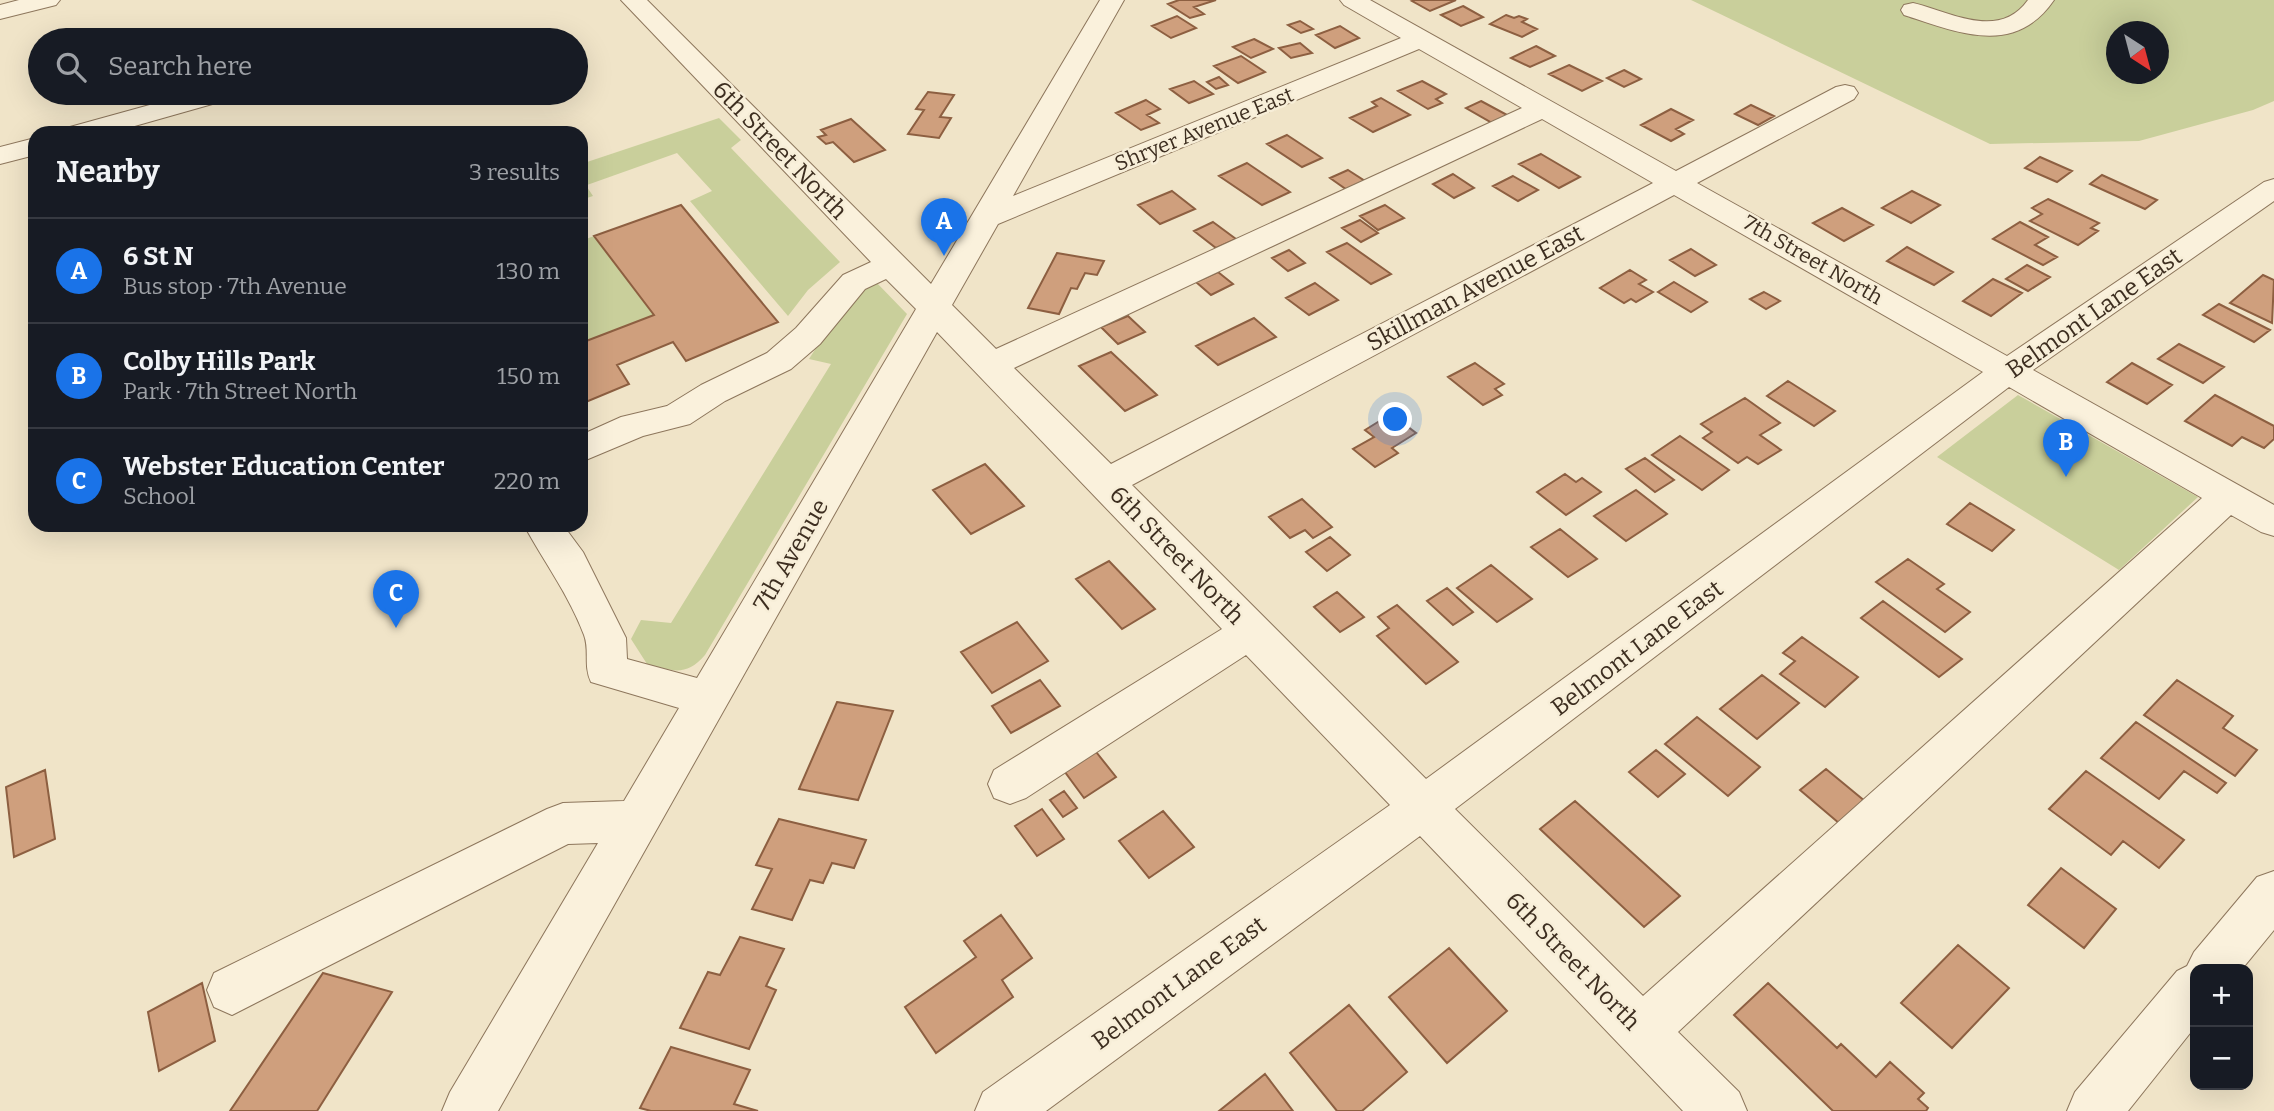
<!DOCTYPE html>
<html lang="en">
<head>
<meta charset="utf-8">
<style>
	:root { --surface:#171b24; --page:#242831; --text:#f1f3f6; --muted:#9ea1a6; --line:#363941; --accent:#1a73e8 }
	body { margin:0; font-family:Bitter,serif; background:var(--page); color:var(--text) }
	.controls { position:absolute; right:21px; bottom:21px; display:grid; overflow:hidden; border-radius:14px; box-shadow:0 7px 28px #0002 }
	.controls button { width:63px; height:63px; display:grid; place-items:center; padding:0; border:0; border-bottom:2px solid var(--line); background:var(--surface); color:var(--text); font:35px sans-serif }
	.compass { position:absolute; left:2106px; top:21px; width:63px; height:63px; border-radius:50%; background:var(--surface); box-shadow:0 7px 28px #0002; rotate:144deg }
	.you { position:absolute; left:1396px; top:420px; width:24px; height:24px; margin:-18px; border:5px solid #fff; border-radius:50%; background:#1a73e8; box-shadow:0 0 0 10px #1a73e833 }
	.badge { display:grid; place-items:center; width:46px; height:46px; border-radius:50%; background:var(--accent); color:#fff; font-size:23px; font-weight:700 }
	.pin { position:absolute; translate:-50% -58px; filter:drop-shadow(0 2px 4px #0008) }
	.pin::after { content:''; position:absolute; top:37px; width:24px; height:21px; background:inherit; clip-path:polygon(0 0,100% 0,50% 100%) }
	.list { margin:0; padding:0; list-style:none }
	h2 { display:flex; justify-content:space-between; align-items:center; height:91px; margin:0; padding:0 28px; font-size:30px }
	h2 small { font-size:23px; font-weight:400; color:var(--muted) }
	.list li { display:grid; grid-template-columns:46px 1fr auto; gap:21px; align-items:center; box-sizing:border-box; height:105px; padding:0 28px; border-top:2px solid var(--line) }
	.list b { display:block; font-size:26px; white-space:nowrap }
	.list p { margin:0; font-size:23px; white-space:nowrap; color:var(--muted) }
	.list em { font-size:23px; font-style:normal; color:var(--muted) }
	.icon { flex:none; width:38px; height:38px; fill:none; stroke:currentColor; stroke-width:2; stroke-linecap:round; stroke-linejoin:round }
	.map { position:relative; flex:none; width:2274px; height:1111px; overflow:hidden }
	.search { position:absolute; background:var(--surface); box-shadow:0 7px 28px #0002; left:28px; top:28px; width:560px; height:77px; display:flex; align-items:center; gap:18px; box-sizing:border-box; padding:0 24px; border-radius:38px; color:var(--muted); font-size:26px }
	.panel { position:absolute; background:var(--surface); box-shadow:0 7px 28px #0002; left:28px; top:126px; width:560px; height:406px; border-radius:21px }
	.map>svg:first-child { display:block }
	.green { fill:#c9cf9b; fill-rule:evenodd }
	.building { fill:#cf9f7d; stroke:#8d5f41; stroke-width:2 }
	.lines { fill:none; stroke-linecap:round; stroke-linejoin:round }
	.minor-casing { stroke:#8d765c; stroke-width:2 }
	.minor { fill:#faf1dc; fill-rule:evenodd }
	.labels { text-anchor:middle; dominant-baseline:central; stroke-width:5; stroke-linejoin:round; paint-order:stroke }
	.far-street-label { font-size:21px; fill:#3d2e20; stroke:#f7eed8 }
	.street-label { font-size:24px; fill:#3d2e20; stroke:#f7eed8 }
</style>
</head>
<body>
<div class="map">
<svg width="2274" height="1111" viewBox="0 0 2274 1111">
	<rect width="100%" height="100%" fill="#f0e4c8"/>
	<path class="green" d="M 1691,0 L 2274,0 L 2274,101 L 2253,110 L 2139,141 L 1990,144 ZM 2116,32 L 2158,32 L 2158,74 L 2116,74 Z
		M 719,118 L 741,140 L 731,148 L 840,262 L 808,290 L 788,316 L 690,201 L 712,191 L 677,153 L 587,185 L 583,181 L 593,196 L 581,200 L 581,164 Z
		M 594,236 L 654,315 L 581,343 L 581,241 Z
		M 875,281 L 907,314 L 705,655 C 686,677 673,671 647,664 L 631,639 L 641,620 L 671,623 L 831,364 L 809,359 L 851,293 Z
		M 2018,395 L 2198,497 L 2119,570 L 1937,457 Z"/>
	<path class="building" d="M 1179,0 L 1216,0 L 1194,7 L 1204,14 L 1190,18 L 1168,4 Z
		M 1415,0 L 1456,0 L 1430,11 L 1412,1 Z
		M 1463,6 L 1483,17 L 1461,26 L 1441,15 Z
		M 1506,15 L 1514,18 L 1519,16 L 1527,19 L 1522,22 L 1537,29 L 1522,37 L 1490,24 Z
		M 1177,16 L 1196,28 L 1171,38 L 1152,26 Z
		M 1300,21 L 1313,29 L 1301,33 L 1288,25 Z
		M 1340,26 L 1359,38 L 1335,48 L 1316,35 Z
		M 1254,39 L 1273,49 L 1251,58 L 1233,47 Z
		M 1300,43 L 1312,53 L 1291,58 L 1279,48 Z
		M 1536,46 L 1555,56 L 1530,67 L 1511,58 Z
		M 1241,56 L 1265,72 L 1238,83 L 1214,66 Z
		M 1569,65 L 1602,81 L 1582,91 L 1549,74 Z
		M 1624,70 L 1641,79 L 1624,87 L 1607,78 Z
		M 1219,77 L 1228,85 L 1216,89 L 1207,82 Z
		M 1194,81 L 1213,94 L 1189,103 L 1170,89 Z
		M 1422,81 L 1446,94 L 1436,99 L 1442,103 L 1428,109 L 1398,91 Z
		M 928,92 L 954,95 L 940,117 L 951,118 L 939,138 L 908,134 L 924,110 L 916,109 Z
		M 1381,98 L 1410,115 L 1373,132 L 1350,118 L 1377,106 L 1372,102 Z
		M 1146,100 L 1160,109 L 1147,115 L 1159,123 L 1141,130 L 1116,113 Z
		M 1481,101 L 1509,116 L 1494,124 L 1466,108 Z
		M 1751,105 L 1774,116 L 1758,125 L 1735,114 Z
		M 1671,109 L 1693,120 L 1676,129 L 1684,134 L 1671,141 L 1641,125 Z
		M 851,119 L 885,150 L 854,162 L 833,142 L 826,144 L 818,137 L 826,135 L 821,130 Z
		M 1287,135 L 1322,158 L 1302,167 L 1267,144 Z
		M 1541,154 L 1580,177 L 1559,188 L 1519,164 Z
		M 2040,157 L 2072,171 L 2057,182 L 2025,168 Z
		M 1247,163 L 1290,192 L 1262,205 L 1219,176 Z
		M 1348,170 L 1368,183 L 1350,192 L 1330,178 Z
		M 1453,174 L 1474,188 L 1454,198 L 1433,184 Z
		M 2102,175 L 2157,200 L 2145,209 L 2090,184 Z
		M 1513,176 L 1538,190 L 1518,201 L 1493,186 Z
		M 1172,191 L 1195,209 L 1160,224 L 1138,205 Z
		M 1912,191 L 1940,205 L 1911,223 L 1882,208 Z
		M 2048,199 L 2099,223 L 2091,228 L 2098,231 L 2078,245 L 2030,221 L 2042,214 L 2032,208 Z
		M 681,205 L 778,322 L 686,361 L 673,342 L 617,365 L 629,384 L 581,404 L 581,343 L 654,315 L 594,236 Z
		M 1385,205 L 1404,218 L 1378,230 L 1360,216 Z
		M 1842,208 L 1873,225 L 1844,241 L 1813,223 Z
		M 1360,220 L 1378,233 L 1361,242 L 1342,228 Z
		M 1213,222 L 1236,239 L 1216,248 L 1194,231 Z
		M 2020,222 L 2048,237 L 2035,245 L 2057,257 L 2043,265 L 1993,239 Z
		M 1347,243 L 1391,274 L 1371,284 L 1327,252 Z
		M 1907,247 L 1953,272 L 1934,285 L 1887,261 Z
		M 1691,249 L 1716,265 L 1695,276 L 1670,260 Z
		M 1289,250 L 1305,263 L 1288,271 L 1272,258 Z
		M 1057,253 L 1104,261 L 1097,275 L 1085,273 L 1077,289 L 1071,288 L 1059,314 L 1028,308 Z
		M 2027,265 L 2050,277 L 2028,291 L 2006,279 Z
		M 1630,270 L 1646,280 L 1639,284 L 1653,292 L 1636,302 L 1631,299 L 1624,303 L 1600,288 Z
		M 1218,272 L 1233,284 L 1211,295 L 1196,282 Z
		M 2263,275 L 2274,280 L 2272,323 L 2230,303 Z
		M 1993,279 L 2022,293 L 1991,316 L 1963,301 Z
		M 1674,282 L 1707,302 L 1691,312 L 1658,292 Z
		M 1315,283 L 1338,300 L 1309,315 L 1286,298 Z
		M 1764,292 L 1780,301 L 1766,309 L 1750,299 Z
		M 2219,304 L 2270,330 L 2254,342 L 2203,315 Z
		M 1128,316 L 1145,332 L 1118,344 L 1101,327 Z
		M 1254,318 L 1276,337 L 1218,365 L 1196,346 Z
		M 2179,344 L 2224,367 L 2203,383 L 2158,359 Z
		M 1111,352 L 1157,395 L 1125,411 L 1079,366 Z
		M 1475,363 L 1504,384 L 1495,389 L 1502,395 L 1483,405 L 1448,377 Z
		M 2132,363 L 2172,385 L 2147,404 L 2107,382 Z
		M 1788,381 L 1835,411 L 1814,426 L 1767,396 Z
		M 2215,395 L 2274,426 L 2274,439 L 2264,448 L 2242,437 L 2232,446 L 2185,421 Z
		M 1745,398 L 1780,423 L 1760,435 L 1781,450 L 1758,464 L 1747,457 L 1738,463 L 1703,438 L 1712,432 L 1701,424 Z
		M 1391,414 L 1416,433 L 1392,448 L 1398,453 L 1375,467 L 1353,449 L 1374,437 L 1365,430 Z
		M 1680,436 L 1729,470 L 1702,490 L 1652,455 Z
		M 1645,458 L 1674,480 L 1655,492 L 1626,469 Z
		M 985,464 L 1024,506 L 971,534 L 933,490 Z
		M 1565,474 L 1576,482 L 1582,478 L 1601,492 L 1566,515 L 1537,492 Z
		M 1636,490 L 1667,514 L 1626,541 L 1594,516 Z
		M 1302,499 L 1332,527 L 1313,538 L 1305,530 L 1290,538 L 1269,517 Z
		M 1970,503 L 2014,530 L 1992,551 L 1947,524 Z
		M 1560,529 L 1597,559 L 1568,577 L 1531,547 Z
		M 1330,537 L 1350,555 L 1327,571 L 1306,552 Z
		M 1908,559 L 1944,584 L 1937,589 L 1970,612 L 1945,632 L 1876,582 Z
		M 1109,561 L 1155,609 L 1122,629 L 1076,579 Z
		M 1491,565 L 1532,599 L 1497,622 L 1457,588 Z
		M 1447,588 L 1473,612 L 1453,625 L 1427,601 Z
		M 1337,592 L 1364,617 L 1340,632 L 1314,607 Z
		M 1883,601 L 1962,659 L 1939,677 L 1861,618 Z
		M 1397,605 L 1458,662 L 1426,684 L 1377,636 L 1389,628 L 1378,617 Z
		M 1017,622 L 1048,661 L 992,693 L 961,652 Z
		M 1802,637 L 1858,677 L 1825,707 L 1780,674 L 1795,661 L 1783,653 Z
		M 1762,675 L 1799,703 L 1757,739 L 1720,709 Z
		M 1040,680 L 1060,706 L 1011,733 L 992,706 Z
		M 2177,680 L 2233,716 L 2223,728 L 2257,750 L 2235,776 L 2144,715 Z
		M 837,702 L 893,711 L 858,800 L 799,789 Z
		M 1697,717 L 1760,767 L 1728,796 L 1665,744 Z
		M 2136,722 L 2226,783 L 2217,793 L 2184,771 L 2159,799 L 2101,758 Z
		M 1093,748 L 1116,777 L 1084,798 L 1062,768 Z
		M 1656,750 L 1685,774 L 1658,797 L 1629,772 Z
		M 1826,769 L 1866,802 L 1840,824 L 1800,790 Z
		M 45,770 L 55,839 L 14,857 L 6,787 Z
		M 2086,771 L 2184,840 L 2159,868 L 2123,841 L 2111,855 L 2049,809 Z
		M 1064,791 L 1077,808 L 1063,817 L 1050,800 Z
		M 1575,801 L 1680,896 L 1644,927 L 1540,829 Z
		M 1042,809 L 1064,839 L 1037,856 L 1015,826 Z
		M 1163,811 L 1194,847 L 1149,878 L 1119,841 Z
		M 779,819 L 866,840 L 854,868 L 832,863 L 823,883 L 810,880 L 792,920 L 752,909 L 772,869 L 756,865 Z
		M 2061,868 L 2116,909 L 2084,948 L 2028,905 Z
		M 1001,915 L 1032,958 L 1002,980 L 1013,997 L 936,1053 L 905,1007 L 976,957 L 964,941 Z
		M 740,937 L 784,949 L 766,986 L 776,990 L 749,1049 L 680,1028 L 708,972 L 720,975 Z
		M 1958,945 L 2009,988 L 1952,1048 L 1901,1003 Z
		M 1449,948 L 1507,1011 L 1447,1063 L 1389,997 Z
		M 323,973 L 392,992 L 317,1111 L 230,1111 Z
		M 202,983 L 215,1041 L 159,1071 L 148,1012 Z
		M 1768,983 L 1837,1048 L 1841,1044 L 1876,1077 L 1890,1062 L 1924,1093 L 1918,1099 L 1928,1108 L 1926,1111 L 1833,1111 L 1734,1015 Z
		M 1349,1005 L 1407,1072 L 1362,1111 L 1337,1111 L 1290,1053 Z
		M 671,1047 L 750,1070 L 734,1104 L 758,1111 L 651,1111 L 640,1108 Z
		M 1265,1074 L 1293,1111 L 1219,1111 Z"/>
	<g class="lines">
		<g class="minor-casing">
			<path id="minor" d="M 19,0 L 60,0 L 56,5 L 0,19 L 0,5 Z
				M 621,0 L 647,0 L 931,284 L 1100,0 L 1124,0 L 1013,196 L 1401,38 L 1344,5 L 1340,0 L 1370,0 L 1676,171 L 1836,87 L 1845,85 L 1854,87 L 1858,93 L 1854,99 L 1697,183 L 2007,356 L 2264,182 L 2274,179 L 2274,201 L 2033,370 L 2274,505 L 2274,536 L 2261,532 L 2231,515 L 1678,1032 L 1739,1092 L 1747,1111 L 1683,1111 L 1420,836 L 1046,1111 L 975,1111 L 983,1092 L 1390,805 L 1246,655 L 1026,798 L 1010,804 L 994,798 L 988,784 L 994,770 L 1222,629 L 937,332 L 498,1111 L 442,1111 L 450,1092 L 598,843 L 568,844 L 232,1015 L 214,1007 L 207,990 L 214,973 L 547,809 L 563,803 L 624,801 L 679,708 L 591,682 C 583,665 590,651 584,635 C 569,595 544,562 524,525 L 563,525 L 583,552 L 626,638 L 627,659 L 697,678 L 916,309 L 886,279 L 865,289 L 820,344 L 791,369 L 725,401 L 690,424 L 643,436 L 581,462 L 581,435 L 621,417 L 667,406 L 701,385 L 767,353 L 796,328 L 843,275 L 871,262 ZM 1419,49 L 1522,108 L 996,349 L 952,305 L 998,224 ZM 1542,119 L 1653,183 L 1111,464 L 1014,368 ZM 1674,195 L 1983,372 L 1426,779 L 1132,485 ZM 2009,387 L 2202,498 L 1643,996 L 1455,809 Z
				M 2028,0 L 2054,0 C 2015,57 1959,33 1904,15 L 1901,10 L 1904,5 L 1913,3 C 1951,12 1999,41 2028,0 Z
				M 410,32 L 419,34 L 422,39 L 392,40 L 396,35 Z
				M 193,93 L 234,93 L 230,99 L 110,133 L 66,133 L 70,127 Z
				M 35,138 L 35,155 L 0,164 L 0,147 Z
				M 2274,871 L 2274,930 L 2242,969 L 2195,969 L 2195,1027 L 2128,1111 L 2067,1111 L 2075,1092 L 2177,971 L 2187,966 L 2194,952 L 2257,877 Z"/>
		</g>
		<use href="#minor" class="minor"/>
	</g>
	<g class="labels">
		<g class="far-street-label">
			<text transform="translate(1204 129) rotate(-22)">Shryer Avenue East</text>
			<text transform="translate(1813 260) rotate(30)">7th Street North</text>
		</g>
		<g class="street-label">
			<text transform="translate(780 150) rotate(46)">6th Street North</text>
			<text transform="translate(1475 288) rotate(-28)">Skillman Avenue East</text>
			<text transform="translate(2094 313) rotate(-35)">Belmont Lane East</text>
			<text transform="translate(791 555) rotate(-60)">7th Avenue</text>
			<text transform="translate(1177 555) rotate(46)">6th Street North</text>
			<text transform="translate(1637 648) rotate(-37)">Belmont Lane East</text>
			<text transform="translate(1573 961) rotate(46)">6th Street North</text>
			<text transform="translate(1179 983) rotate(-36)">Belmont Lane East</text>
		</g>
	</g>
</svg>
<div class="controls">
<button>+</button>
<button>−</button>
</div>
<svg class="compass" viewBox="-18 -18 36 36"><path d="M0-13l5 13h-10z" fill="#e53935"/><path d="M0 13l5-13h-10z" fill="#9ea1a6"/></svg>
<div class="you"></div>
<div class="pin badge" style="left:944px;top:256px">A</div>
<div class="pin badge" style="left:2066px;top:477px">B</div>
<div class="pin badge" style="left:396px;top:628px">C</div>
<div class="search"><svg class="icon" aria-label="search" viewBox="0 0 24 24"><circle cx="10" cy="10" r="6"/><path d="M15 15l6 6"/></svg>Search here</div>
<section class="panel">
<h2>Nearby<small>3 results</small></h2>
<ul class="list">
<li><span class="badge">A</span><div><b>6 St N</b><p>Bus stop · 7th Avenue</p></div><em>130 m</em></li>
<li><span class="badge">B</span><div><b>Colby Hills Park</b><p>Park · 7th Street North</p></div><em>150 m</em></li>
<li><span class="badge">C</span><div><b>Webster Education Center</b><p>School</p></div><em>220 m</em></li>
</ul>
</section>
</div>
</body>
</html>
